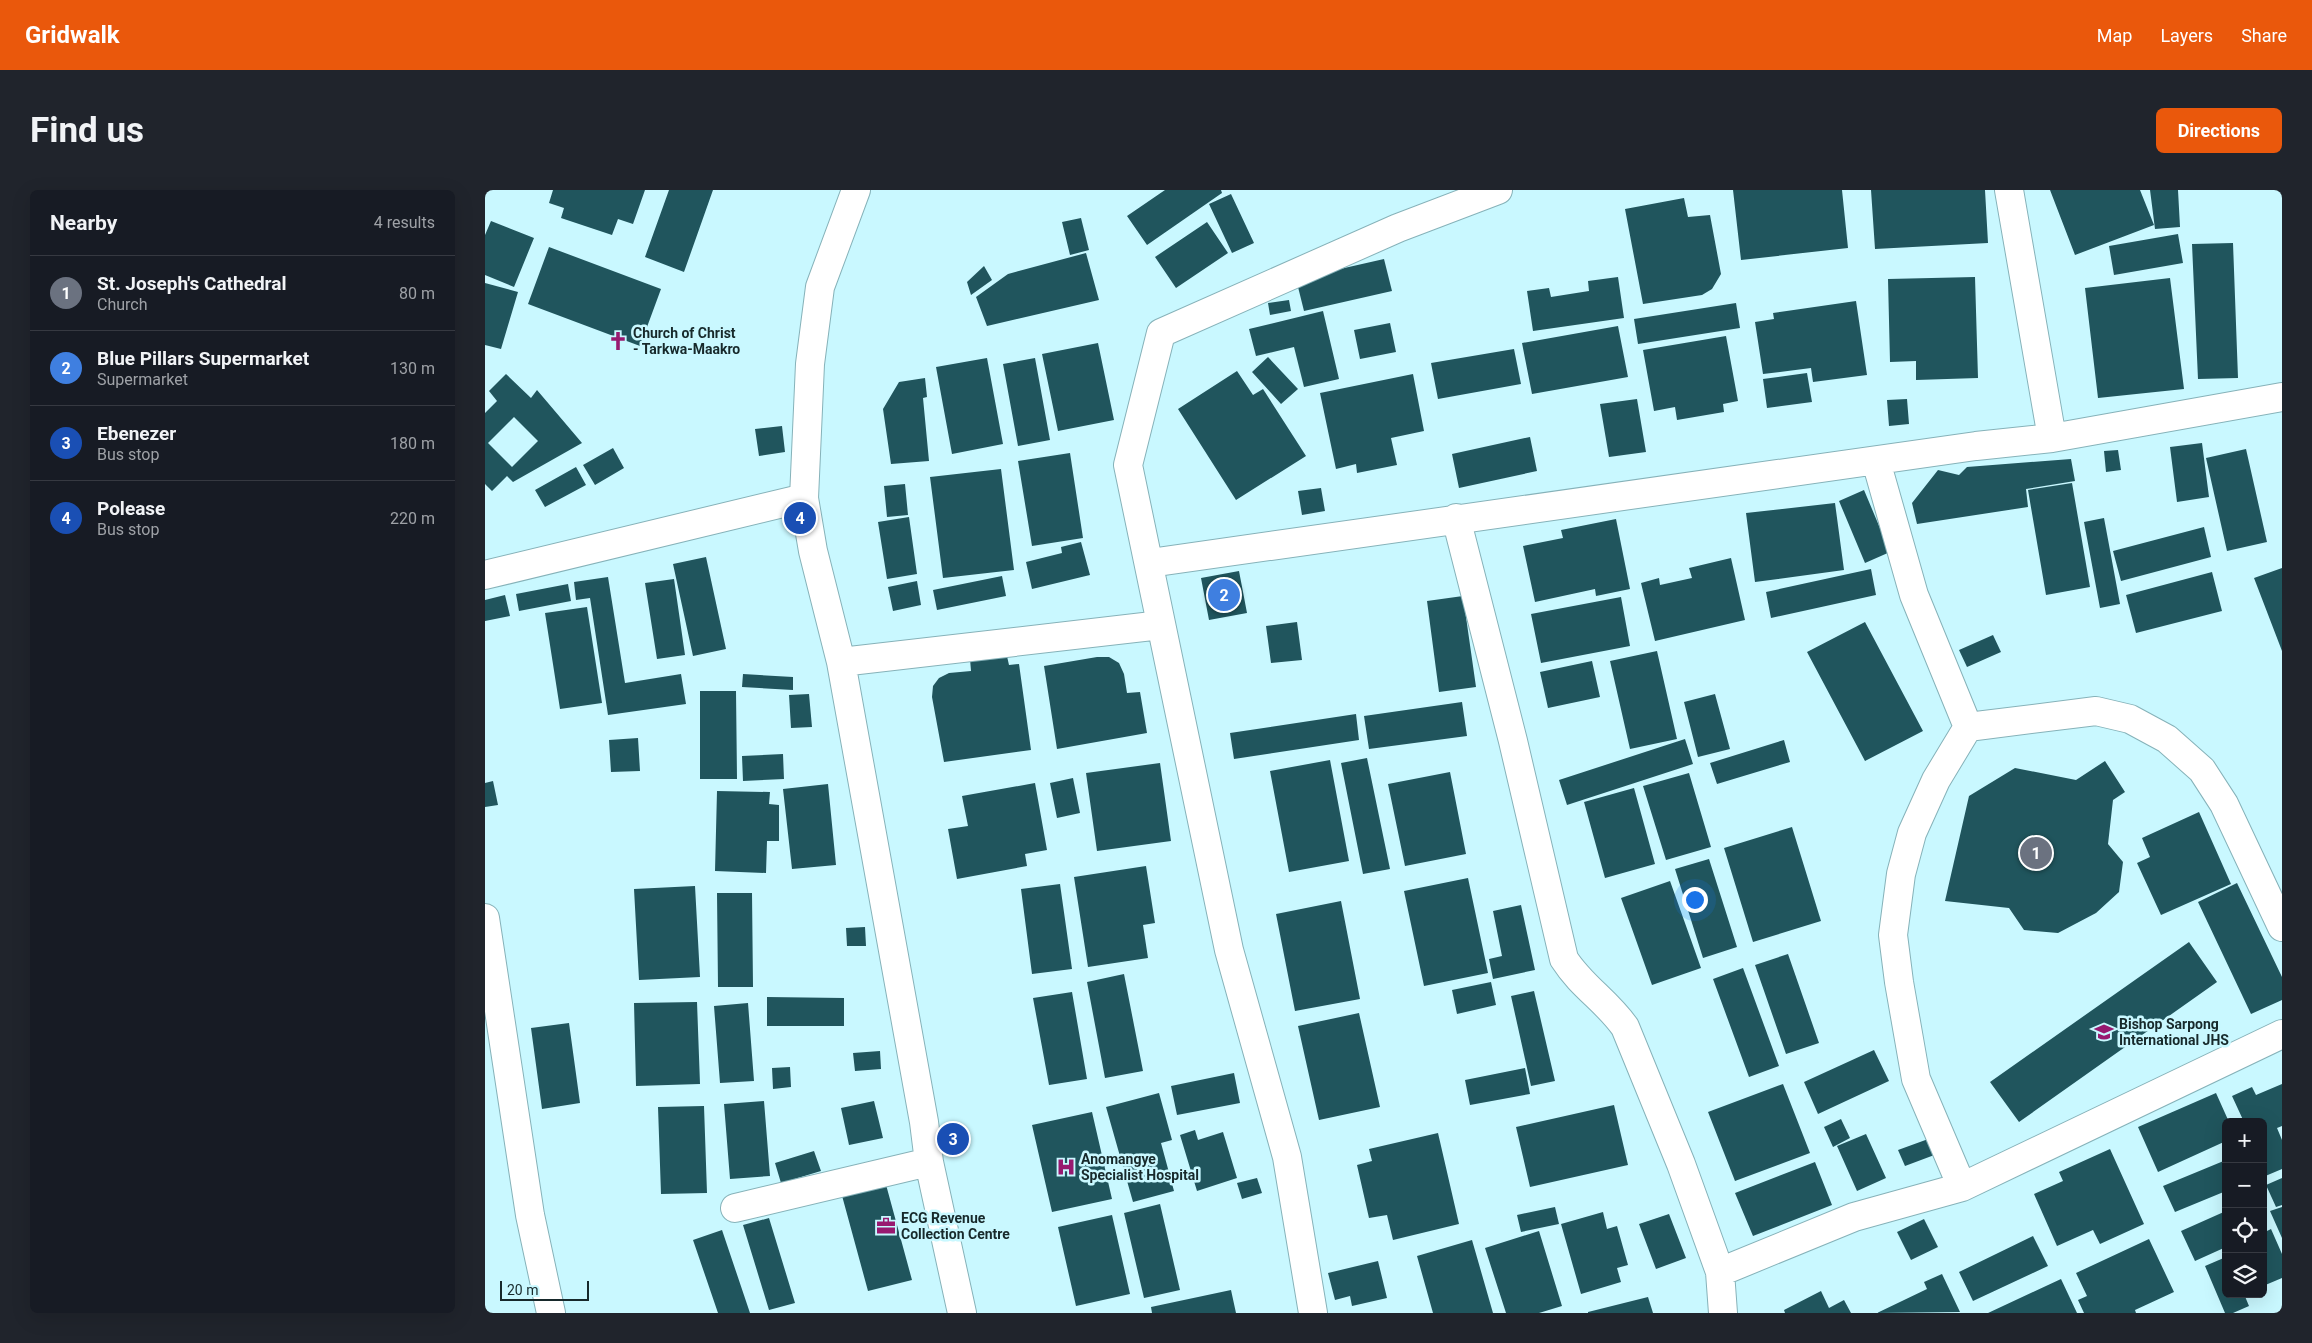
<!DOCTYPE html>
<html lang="en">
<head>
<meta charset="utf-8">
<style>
	:root { --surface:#171b24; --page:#20242c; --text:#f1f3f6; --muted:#9ea1a6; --line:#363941; --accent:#ea580c }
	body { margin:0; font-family:Roboto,sans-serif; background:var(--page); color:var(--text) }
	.controls { position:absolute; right:15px; bottom:15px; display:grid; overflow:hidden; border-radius:8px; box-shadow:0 5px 20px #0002 }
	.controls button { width:45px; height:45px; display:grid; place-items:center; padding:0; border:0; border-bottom:1px solid var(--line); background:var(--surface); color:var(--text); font:25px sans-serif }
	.scale { position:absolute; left:15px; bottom:12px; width:89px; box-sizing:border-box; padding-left:5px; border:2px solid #17292b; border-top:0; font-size:14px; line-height:18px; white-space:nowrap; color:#17292b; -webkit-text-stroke:4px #c9f8ff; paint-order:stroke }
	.you { position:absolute; left:1209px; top:709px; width:18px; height:18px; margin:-12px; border:4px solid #fff; border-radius:50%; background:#1a73e8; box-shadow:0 0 0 8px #1a73e833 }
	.badge { display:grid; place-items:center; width:32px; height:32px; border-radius:50%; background:var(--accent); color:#fff; font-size:16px; font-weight:700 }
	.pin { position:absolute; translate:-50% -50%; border:2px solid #fff; box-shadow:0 1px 5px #0006 }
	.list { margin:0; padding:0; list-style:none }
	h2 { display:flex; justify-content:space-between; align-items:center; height:65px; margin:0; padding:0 20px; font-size:21px }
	h2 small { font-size:16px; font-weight:400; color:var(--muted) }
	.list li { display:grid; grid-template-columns:32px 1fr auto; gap:15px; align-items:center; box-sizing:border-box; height:75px; padding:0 20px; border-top:1px solid var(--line) }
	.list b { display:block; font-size:19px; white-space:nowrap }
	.list p { margin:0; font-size:16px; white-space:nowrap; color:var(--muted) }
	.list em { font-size:16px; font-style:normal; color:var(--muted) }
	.icon { flex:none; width:28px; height:28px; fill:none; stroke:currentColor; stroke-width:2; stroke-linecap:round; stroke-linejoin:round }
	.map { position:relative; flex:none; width:1797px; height:1123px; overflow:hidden; border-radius:8px }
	header { display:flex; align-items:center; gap:30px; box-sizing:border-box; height:70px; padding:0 25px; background:var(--accent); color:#fff }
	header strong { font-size:24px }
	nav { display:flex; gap:28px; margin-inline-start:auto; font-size:18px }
	.intro { display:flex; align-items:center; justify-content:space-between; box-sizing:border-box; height:120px; padding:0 30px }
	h1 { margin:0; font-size:35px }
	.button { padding:12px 22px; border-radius:8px; background:var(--accent); color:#fff; font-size:18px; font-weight:700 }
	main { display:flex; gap:30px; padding:0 30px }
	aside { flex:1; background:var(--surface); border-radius:8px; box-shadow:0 5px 20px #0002 }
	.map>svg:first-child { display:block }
	.building { fill:#20555d; fill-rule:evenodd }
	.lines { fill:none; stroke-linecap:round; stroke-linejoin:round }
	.minor-casing { stroke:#86b2b9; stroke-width:30 }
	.minor { stroke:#fff; stroke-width:28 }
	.labels { text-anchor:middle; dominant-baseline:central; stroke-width:5; stroke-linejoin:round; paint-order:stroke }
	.poi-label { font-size:14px; font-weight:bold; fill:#17292b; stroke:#c9f8ff; text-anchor:start }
</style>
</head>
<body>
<header>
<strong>Gridwalk</strong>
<nav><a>Map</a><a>Layers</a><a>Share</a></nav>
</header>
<div class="intro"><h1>Find us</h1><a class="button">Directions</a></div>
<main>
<aside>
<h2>Nearby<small>4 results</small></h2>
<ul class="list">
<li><span class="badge" style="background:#6b7280">1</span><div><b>St. Joseph's Cathedral</b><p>Church</p></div><em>80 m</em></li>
<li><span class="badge" style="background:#3f7fe0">2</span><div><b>Blue Pillars Supermarket</b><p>Supermarket</p></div><em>130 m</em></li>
<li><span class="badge" style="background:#1a4fb4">3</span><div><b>Ebenezer</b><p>Bus stop</p></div><em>180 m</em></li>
<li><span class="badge" style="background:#1a4fb4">4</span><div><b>Polease</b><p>Bus stop</p></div><em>220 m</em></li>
</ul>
</aside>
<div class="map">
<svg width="1797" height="1123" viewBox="0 0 1797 1123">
	<rect width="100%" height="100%" fill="#c9f8ff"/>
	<path class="building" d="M 68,0 L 160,0 L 148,34 L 133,29 L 127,45 L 76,28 L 79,18 L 64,13 Z
		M 184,0 L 228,0 L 199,82 L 160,67 Z
		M 680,0 L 736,0 L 737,3 L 662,55 L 642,26 Z
		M 1248,0 L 1357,0 L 1363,58 L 1256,70 Z
		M 1386,0 L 1500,0 L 1503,53 L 1390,59 Z
		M 1565,0 L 1655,0 L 1669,35 L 1590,65 Z
		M 1665,0 L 1693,0 L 1695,37 L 1670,39 Z
		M 746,4 L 769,53 L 747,63 L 724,14 Z
		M 1199,8 L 1203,27 L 1225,25 L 1236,84 L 1227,99 L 1217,105 L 1158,114 L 1140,19 Z
		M 596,28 L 604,60 L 585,65 L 577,32 Z
		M 6,31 L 49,48 L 29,97 L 0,85 L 0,45 Z
		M 722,32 L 743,63 L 691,98 L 670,67 Z
		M 1693,44 L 1698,73 L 1629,85 L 1624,56 Z
		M 1748,53 L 1753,188 L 1713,189 L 1707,54 Z
		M 64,57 L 176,99 L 155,156 L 43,114 Z
		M 601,63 L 614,110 L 502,136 L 491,107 L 523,84 Z
		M 899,69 L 907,101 L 819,121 L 811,89 Z
		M 499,76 L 507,90 L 486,105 L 482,92 Z
		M 1133,87 L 1139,128 L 1048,141 L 1042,101 L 1064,98 L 1066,107 L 1104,101 L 1103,91 Z
		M 1490,87 L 1493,188 L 1431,190 L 1431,171 L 1405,172 L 1403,89 Z
		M 1685,88 L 1699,199 L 1613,208 L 1600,98 Z
		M 0,93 L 33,102 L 16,159 L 0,155 Z
		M 804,110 L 806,121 L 785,125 L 783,113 Z
		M 1371,111 L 1382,185 L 1328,192 L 1326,178 L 1278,184 L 1270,132 L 1289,129 L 1288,123 Z
		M 1251,113 L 1255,138 L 1153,154 L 1149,129 Z
		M 838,121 L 854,189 L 819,197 L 809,157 L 771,166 L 764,139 Z
		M 905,133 L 911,162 L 875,169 L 869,140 Z
		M 1133,136 L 1143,187 L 1047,204 L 1037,153 Z
		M 1241,146 L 1253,211 L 1238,214 L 1239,222 L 1192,230 L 1190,217 L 1169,221 L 1158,160 Z
		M 613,153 L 629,230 L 573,241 L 557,164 Z
		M 1029,159 L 1036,194 L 953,209 L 946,173 Z
		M 783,167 L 813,199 L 796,214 L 767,182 Z
		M 502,168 L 518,254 L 467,264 L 451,177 Z
		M 550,168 L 565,250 L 533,256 L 518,174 Z
		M 752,181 L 768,205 L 778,199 L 821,266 L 751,310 L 693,219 Z
		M 1322,183 L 1327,212 L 1282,218 L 1278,189 Z
		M 21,184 L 46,208 L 52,200 L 97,253 L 28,292 L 22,286 L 7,301 L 0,294 L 0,223 L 12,211 L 4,201 ZM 29,227 L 53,251 L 27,277 L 3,253 Z
		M 928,184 L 939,241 L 906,248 L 912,275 L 872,283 L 871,274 L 851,279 L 835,203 Z
		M 440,188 L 442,207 L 438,208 L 444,271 L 406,274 L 398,219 L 414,192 Z
		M 1152,209 L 1161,262 L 1124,267 L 1115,214 Z
		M 1422,209 L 1424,234 L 1404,236 L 1402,210 Z
		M 297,236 L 300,262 L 274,266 L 270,239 Z
		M 1045,247 L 1052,281 L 974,298 L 967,264 Z
		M 1717,253 L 1724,307 L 1692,312 L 1685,257 Z
		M 128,258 L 139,278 L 110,295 L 98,275 Z
		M 1761,259 L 1782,352 L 1742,361 L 1721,268 Z
		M 1633,260 L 1636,280 L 1621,282 L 1619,261 Z
		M 585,263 L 598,348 L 547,356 L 533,271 Z
		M 1586,269 L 1590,291 L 1541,299 L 1543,317 L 1432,334 L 1427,313 L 1453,280 L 1474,285 L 1482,277 Z
		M 91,277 L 101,295 L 60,317 L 50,300 Z
		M 516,279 L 529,380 L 458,388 L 445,287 Z
		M 1587,293 L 1605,397 L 1561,405 L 1543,300 Z
		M 420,294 L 423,325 L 402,327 L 399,296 Z
		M 836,298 L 840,321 L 817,325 L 813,301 Z
		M 1379,300 L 1405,362 L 1380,373 L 1354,311 Z
		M 1350,313 L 1359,380 L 1270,392 L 1261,323 Z
		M 424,327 L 432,384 L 402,389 L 393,332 Z
		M 1619,328 L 1635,414 L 1615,418 L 1599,332 Z
		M 1131,329 L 1145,399 L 1111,406 L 1110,399 L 1050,412 L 1038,356 L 1078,348 L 1076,340 Z
		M 1719,337 L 1726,367 L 1636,391 L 1628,361 Z
		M 596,352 L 605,385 L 547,399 L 541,372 L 577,363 L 576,357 Z
		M 221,367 L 241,459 L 208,466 L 188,374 Z
		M 1246,368 L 1260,430 L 1170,451 L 1156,393 L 1174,388 L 1175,395 L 1207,388 L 1204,378 Z
		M 1797,378 L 1797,461 L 1769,388 Z
		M 1386,379 L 1391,405 L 1286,428 L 1281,402 Z
		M 754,381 L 762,423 L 724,430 L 716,388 Z
		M 1727,382 L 1737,421 L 1651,443 L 1641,405 Z
		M 517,386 L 521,406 L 452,420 L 448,400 Z
		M 123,387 L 140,493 L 196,484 L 201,514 L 123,525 L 105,408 L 91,410 L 89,392 Z
		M 189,389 L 200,465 L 172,469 L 160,393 Z
		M 432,391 L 436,415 L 408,421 L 403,397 Z
		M 83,394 L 86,411 L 34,421 L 31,404 Z
		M 20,405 L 25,426 L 0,431 L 0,410 Z
		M 978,406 L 991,497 L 954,502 L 942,411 Z
		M 1136,407 L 1145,456 L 1056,473 L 1046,424 Z
		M 102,417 L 117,513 L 75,519 L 60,423 Z
		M 812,432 L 817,470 L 786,473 L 781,436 Z
		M 1380,432 L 1438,541 L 1380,571 L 1322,462 Z
		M 1508,445 L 1516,462 L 1482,477 L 1474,460 Z
		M 1172,461 L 1192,549 L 1145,559 L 1125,471 Z
		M 521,462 L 524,475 L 534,474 L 546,560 L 459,572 L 447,507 L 448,496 L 454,488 L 464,483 L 486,481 L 485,469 Z
		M 612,467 L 624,467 L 634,473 L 639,484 L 642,503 L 655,502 L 662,543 L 572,559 L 559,476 Z
		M 1107,471 L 1115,507 L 1063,518 L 1055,482 Z
		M 258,484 L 308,487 L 308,500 L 257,497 Z
		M 215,501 L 251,501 L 252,589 L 215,589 Z
		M 324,504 L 327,537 L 306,538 L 304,505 Z
		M 1230,504 L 1245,559 L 1213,567 L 1199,512 Z
		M 977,512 L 982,546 L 884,559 L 879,526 Z
		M 871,524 L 874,550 L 749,569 L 745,543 Z
		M 153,548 L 155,581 L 126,582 L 124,550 Z
		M 1200,549 L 1208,574 L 1082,615 L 1074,590 Z
		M 1299,550 L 1305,572 L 1232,594 L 1225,573 Z
		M 298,564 L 299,589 L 258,591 L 257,566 Z
		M 882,568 L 905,679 L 878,684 L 856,573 Z
		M 845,570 L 864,671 L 804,682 L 785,581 Z
		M 1620,571 L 1640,602 L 1628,610 L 1623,654 L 1638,672 L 1634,702 L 1611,723 L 1573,743 L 1539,740 L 1524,718 L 1460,711 L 1484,606 L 1530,578 L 1591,590 Z
		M 675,573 L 686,651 L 612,661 L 601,583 Z
		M 965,582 L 981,664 L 920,676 L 903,594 Z
		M 1204,583 L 1226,657 L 1181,670 L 1158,596 Z
		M 588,588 L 595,623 L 572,628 L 565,593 Z
		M 8,591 L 13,615 L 0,617 L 0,593 Z
		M 550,593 L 562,660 L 540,664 L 542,676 L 472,689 L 463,639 L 483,636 L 477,606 Z
		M 343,594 L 351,675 L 307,679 L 298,599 Z
		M 1149,598 L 1170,674 L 1120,688 L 1099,612 Z
		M 232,601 L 285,602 L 284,614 L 294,615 L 294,651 L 282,651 L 281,683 L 230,681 Z
		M 1714,622 L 1746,694 L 1676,725 L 1652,673 L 1665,667 L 1657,648 Z
		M 1307,637 L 1336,731 L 1268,752 L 1239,658 Z
		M 1224,669 L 1252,757 L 1218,768 L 1190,679 Z
		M 661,676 L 670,733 L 658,735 L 663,768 L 603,777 L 589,687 Z
		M 983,688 L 1003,783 L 939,796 L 919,701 Z
		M 1185,691 L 1216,778 L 1167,795 L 1136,708 Z
		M 1752,693 L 1797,787 L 1797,810 L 1766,824 L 1713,712 Z
		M 575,694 L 587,779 L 547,784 L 536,699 Z
		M 210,696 L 215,787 L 154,790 L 149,699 Z
		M 232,703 L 267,703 L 268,797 L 233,797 Z
		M 856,711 L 875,809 L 810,821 L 791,724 Z
		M 1036,715 L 1050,780 L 1008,789 L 1004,769 L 1017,766 L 1008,721 Z
		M 380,737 L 381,756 L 362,756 L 361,738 Z
		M 1704,752 L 1732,792 L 1534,932 L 1505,892 Z
		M 1303,764 L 1334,853 L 1301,864 L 1270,775 Z
		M 1258,778 L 1294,876 L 1264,887 L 1228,789 Z
		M 639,784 L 658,881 L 620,888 L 602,792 Z
		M 1006,792 L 1011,815 L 972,824 L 967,800 Z
		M 1049,801 L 1070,891 L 1046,896 L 1026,806 Z
		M 587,802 L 602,889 L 564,895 L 548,808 Z
		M 282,807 L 359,808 L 359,836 L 282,836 Z
		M 212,812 L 215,894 L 151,896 L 149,813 Z
		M 263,813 L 269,891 L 235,893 L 229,816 Z
		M 874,823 L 895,917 L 834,930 L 813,836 Z
		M 84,833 L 95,913 L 57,919 L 46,838 Z
		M 1389,860 L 1404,891 L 1333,924 L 1319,892 Z
		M 395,861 L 396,879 L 370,881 L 368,863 Z
		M 305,877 L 306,897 L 288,899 L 287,878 Z
		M 1040,878 L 1045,904 L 985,915 L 980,890 Z
		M 749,883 L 755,913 L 692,925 L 686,896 Z
		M 1298,894 L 1325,963 L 1250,991 L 1223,922 Z
		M 1797,894 L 1797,936 L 1792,938 L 1797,950 L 1797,979 L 1778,987 L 1778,932 L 1759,932 L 1747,906 L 1767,897 L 1771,905 Z
		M 674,903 L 687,950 L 676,953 L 689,1001 L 648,1012 L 621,917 Z
		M 1731,903 L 1744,932 L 1741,932 L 1741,951 L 1673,982 L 1653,937 Z
		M 279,911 L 285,986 L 245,989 L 239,914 Z
		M 389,911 L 398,948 L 364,955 L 356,918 Z
		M 1129,915 L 1143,975 L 1045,997 L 1031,937 Z
		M 219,916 L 222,1003 L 176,1004 L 173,917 Z
		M 607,922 L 627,1009 L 567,1022 L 547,935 Z
		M 1356,929 L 1365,948 L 1348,957 L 1339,937 Z
		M 710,940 L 713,950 L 738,942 L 752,988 L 712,1001 L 695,945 Z
		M 953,943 L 974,1034 L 908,1050 L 902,1025 L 884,1028 L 872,975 L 887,971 L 884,959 Z
		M 1381,944 L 1401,988 L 1372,1001 L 1352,956 Z
		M 1446,948 L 1452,964 L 1420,976 L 1413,960 Z
		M 1625,959 L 1659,1034 L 1615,1054 L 1608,1040 L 1572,1056 L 1549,1004 L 1578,991 L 1574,982 Z
		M 329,961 L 336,981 L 296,993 L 290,973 Z
		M 1741,970 L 1741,1001 L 1690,1022 L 1678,996 Z
		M 1330,972 L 1347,1015 L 1268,1046 L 1250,1003 Z
		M 772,988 L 777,1003 L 757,1009 L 752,993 Z
		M 1797,988 L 1797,1015 L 1791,1017 L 1781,995 Z
		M 400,991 L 427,1090 L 383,1101 L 356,1002 Z
		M 675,1014 L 695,1100 L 659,1108 L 639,1023 Z
		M 1070,1017 L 1074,1034 L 1036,1042 L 1032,1025 Z
		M 1797,1017 L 1797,1048 L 1785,1021 Z
		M 1741,1021 L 1741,1057 L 1710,1071 L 1696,1041 Z
		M 1118,1022 L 1122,1039 L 1132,1036 L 1143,1075 L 1132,1078 L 1136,1092 L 1096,1104 L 1076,1034 Z
		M 1184,1024 L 1201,1068 L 1171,1079 L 1154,1034 Z
		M 627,1025 L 645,1104 L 591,1116 L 573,1037 Z
		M 284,1028 L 310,1113 L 284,1120 L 258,1035 Z
		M 1439,1029 L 1453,1057 L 1426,1070 L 1412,1042 Z
		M 1786,1039 L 1797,1064 L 1797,1088 L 1778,1096 L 1778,1043 Z
		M 237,1040 L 265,1123 L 233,1123 L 208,1050 Z
		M 1054,1041 L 1077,1116 L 1054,1123 L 1021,1123 L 1000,1058 Z
		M 1548,1046 L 1563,1076 L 1488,1111 L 1474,1082 Z
		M 1664,1049 L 1689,1102 L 1650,1120 L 1651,1123 L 1599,1123 L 1593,1110 L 1602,1106 L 1591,1083 Z
		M 987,1050 L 1008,1123 L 948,1123 L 932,1066 Z
		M 1741,1067 L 1741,1104 L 1759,1104 L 1764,1116 L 1748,1123 L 1740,1123 L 1720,1076 Z
		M 893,1071 L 902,1108 L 867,1116 L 865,1106 L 850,1110 L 843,1083 Z
		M 1457,1084 L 1475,1122 L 1392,1123 L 1442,1099 L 1439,1092 Z
		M 1576,1089 L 1592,1123 L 1503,1123 Z
		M 746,1100 L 751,1123 L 667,1123 L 666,1117 Z
		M 1336,1101 L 1344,1118 L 1359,1110 L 1366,1123 L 1300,1123 L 1299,1120 Z
		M 1163,1107 L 1168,1123 L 1103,1123 L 1103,1122 Z"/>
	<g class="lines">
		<g class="minor-casing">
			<path id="minor" d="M 371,0 L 335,97 L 325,174 L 319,308 L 328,361 L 356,472 L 439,932 L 444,972 L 477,1123
				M 1524,0 L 1567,248
				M 1391,271 L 1429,405 L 1483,537
				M 971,328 L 1028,551 L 1079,769 C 1097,797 1121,810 1140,837 L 1196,974 L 1235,1082
				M 665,373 L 1491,256 L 1567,248 L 1797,207
				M 0,385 L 319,308
				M 356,472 L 676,435
				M 0,728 L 45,1025 L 66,1123
				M 1477,997 L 1431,889 L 1414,792 L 1408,745 L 1416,684 L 1427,643 L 1451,590 L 1483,537 L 1611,521 L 1645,529 L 1682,549 L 1717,580 L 1739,614 L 1797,737
				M 250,1018 L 444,972
				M 828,1123 L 802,967 L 744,760 L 643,275 L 676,143 L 913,38 L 1013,0
				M 1238,1123 L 1235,1082 L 1369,1027 L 1477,997 L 1797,844"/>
		</g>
		<use href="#minor" class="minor"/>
	</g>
	<defs>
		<g id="church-bare" transform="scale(1.5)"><path d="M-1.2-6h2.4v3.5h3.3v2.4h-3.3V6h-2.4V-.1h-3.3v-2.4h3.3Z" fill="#981970" stroke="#c9f8ff" stroke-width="2.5" paint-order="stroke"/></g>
		<g id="school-bare" transform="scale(1.5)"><path d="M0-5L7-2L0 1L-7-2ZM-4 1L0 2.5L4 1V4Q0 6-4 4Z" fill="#981970" stroke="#c9f8ff" stroke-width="2.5" paint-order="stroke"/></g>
		<g id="hospital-bare" transform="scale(1.5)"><path d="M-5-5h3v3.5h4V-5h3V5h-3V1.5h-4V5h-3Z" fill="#981970" stroke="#c9f8ff" stroke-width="2.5" paint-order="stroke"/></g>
		<g id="office-bare" transform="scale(1.5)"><path d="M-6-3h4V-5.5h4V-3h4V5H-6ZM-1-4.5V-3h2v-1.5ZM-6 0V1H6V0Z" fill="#981970" stroke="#c9f8ff" stroke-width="2.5" paint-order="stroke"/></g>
	</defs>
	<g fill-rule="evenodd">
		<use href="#church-bare" x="133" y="151"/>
		<use href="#school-bare" x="1619" y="842"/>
		<use href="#hospital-bare" x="581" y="977"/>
		<use href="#office-bare" x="401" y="1036"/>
	</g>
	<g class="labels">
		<g class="poi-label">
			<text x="148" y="143">Church of Christ<tspan x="148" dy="16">- Tarkwa-Maakro</tspan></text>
			<text x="1634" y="834">Bishop Sarpong<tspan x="1634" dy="16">International JHS</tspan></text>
			<text x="596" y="969">Anomangye<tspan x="596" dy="16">Specialist Hospital</tspan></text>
			<text x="416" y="1028">ECG Revenue<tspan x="416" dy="16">Collection Centre</tspan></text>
		</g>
	</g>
</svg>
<div class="controls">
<button>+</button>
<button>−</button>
<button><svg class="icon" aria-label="locate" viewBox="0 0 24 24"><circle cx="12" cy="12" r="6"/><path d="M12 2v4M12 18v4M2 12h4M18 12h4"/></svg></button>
<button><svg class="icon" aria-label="layers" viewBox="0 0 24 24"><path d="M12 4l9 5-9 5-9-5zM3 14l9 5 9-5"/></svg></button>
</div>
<div class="scale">20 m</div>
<div class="you"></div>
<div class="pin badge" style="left:1551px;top:663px;background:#6b7280">1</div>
<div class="pin badge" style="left:739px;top:405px;background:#3f7fe0">2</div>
<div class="pin badge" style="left:468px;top:949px;background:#1a4fb4">3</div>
<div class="pin badge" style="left:315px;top:328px;background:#1a4fb4">4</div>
</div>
</main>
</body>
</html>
